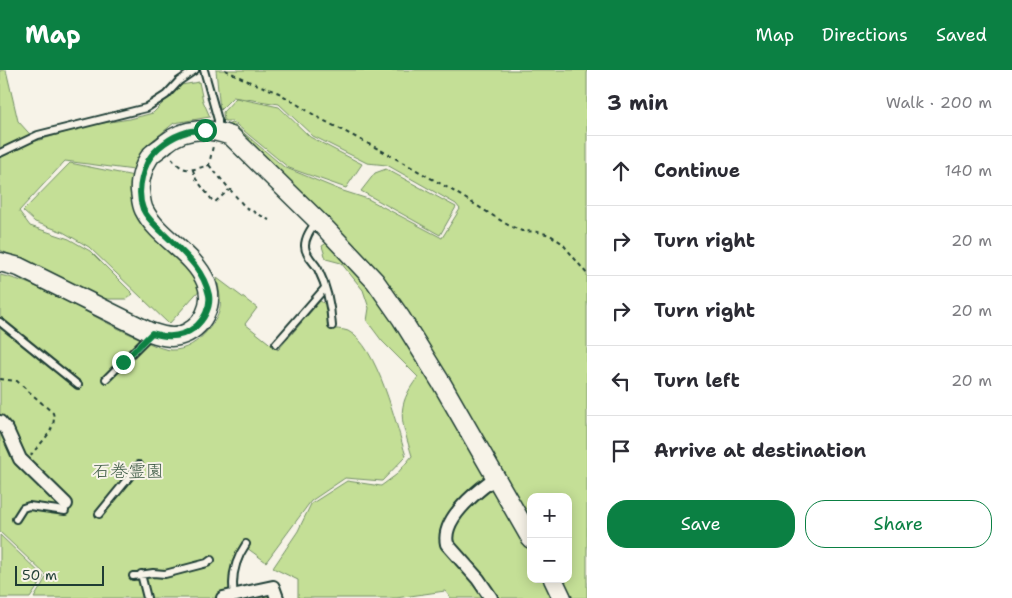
<!DOCTYPE html>
<html lang="en">
<head>
<meta charset="utf-8">
<style>
	:root { --surface:#fff; --page:#f2f2f3; --text:#2b2b33; --muted:#7c7c81; --line:#e1e1e2; --accent:#0b8043 }
	body { margin:0; font-family:"Shantell Sans","Klee One",sans-serif; background:var(--page); color:var(--text) }
	.controls { position:absolute; right:15px; bottom:15px; display:grid; overflow:hidden; border-radius:10px; box-shadow:0 2px 12px #0003 }
	.controls button { width:45px; height:45px; display:grid; place-items:center; padding:0; border:0; border-bottom:1px solid var(--line); background:var(--surface); color:var(--text); font:25px sans-serif }
	.scale { position:absolute; left:15px; bottom:12px; width:89px; box-sizing:border-box; padding-left:5px; border:2px solid #1f3d34; border-top:0; font-size:14px; line-height:18px; white-space:nowrap; color:#1f3d34; -webkit-text-stroke:4px #f7f3e8; paint-order:stroke }
	.stop { position:absolute; width:15px; height:15px; margin:-11px; border:4px solid #0b8043; border-radius:50%; background:#fff }
	.stop.end { background:#0b8043; border-color:#fff; box-shadow:0 1px 5px #0008 }
	.list { margin:0; padding:0; list-style:none }
	h2 { display:flex; justify-content:space-between; align-items:center; height:65px; margin:0; padding:0 20px; font-size:21px }
	h2 small { font-size:16px; font-weight:400; color:var(--muted) }
	.list li { display:grid; grid-template-columns:32px 1fr auto; gap:15px; align-items:center; box-sizing:border-box; height:70px; padding:0 20px; border-top:1px solid var(--line) }
	.list b { display:block; font-size:19px; white-space:nowrap }
	.list em { font-size:16px; font-style:normal; color:var(--muted) }
	.actions { display:flex; gap:10px; padding:15px 20px }
	.actions a { flex:1; padding:11px 0; border:1px solid var(--accent); border-radius:20px; text-align:center; font-size:18px; color:var(--accent) }
	.actions .main { background:var(--accent); color:#fff }
	.icon { flex:none; width:28px; height:28px; fill:none; stroke:currentColor; stroke-width:2; stroke-linecap:round; stroke-linejoin:round }
	.map { position:relative; flex:none; width:587px; height:528px; overflow:hidden }
	header { display:flex; align-items:center; gap:30px; box-sizing:border-box; height:70px; padding:0 25px; background:var(--accent); color:#fff }
	header strong { font-size:24px }
	nav { display:flex; gap:28px; margin-inline-start:auto; font-size:18px }
	main { display:flex }
	aside { flex:1; background:var(--surface) }
	.map>svg:first-child { display:block }
	.green { fill:#c4df96; stroke:#728e65; fill-rule:evenodd }
	.lines { fill:none; stroke-linecap:round; stroke-linejoin:round }
	.lane-casing { stroke:#1f3d34; stroke-width:10 }
	.street-casing { stroke:#1f3d34; stroke-width:16 }
	.secondary-casing { stroke:#1f3d34; stroke-width:21 }
	.path { stroke:#1f3d34; stroke-width:2; stroke-dasharray:4 4; stroke-linecap:butt }
	.lane { stroke:#f7f3e8; stroke-width:6 }
	.street { stroke:#f7f3e8; stroke-width:12 }
	.secondary { stroke:#f7f3e8; stroke-width:18 }
	.route { stroke:#0b8043; stroke-width:6 }
	.labels { text-anchor:middle; dominant-baseline:central; stroke-width:4; stroke-linejoin:round; paint-order:stroke }
	.park-label { font-size:18px; fill:#405d48; stroke:#f7f3e8 }
</style>
</head>
<body>
<header>
<strong>Map</strong>
<nav><a>Map</a><a>Directions</a><a>Saved</a></nav>
</header>
<main>
<div class="map">
<svg width="587" height="528" viewBox="0 0 587 528">
	<rect width="100%" height="100%" fill="#f7f3e8"/>
	<filter id="ink" filterUnits="userSpaceOnUse"><feTurbulence type="fractalNoise" baseFrequency=".02" numOctaves="2"/><feDisplacementMap in="SourceGraphic" scale="10" xChannelSelector="R" yChannelSelector="G"/><feConvolveMatrix kernelMatrix="1 2 1 2 8 2 1 2 1" color-interpolation-filters="sRGB"/></filter>
	<g filter="url(#ink)">
		<path class="green" d="M 0,0 L 6,0 L 18,51 L 36,71 L 90,55 L 130,49 L 153,43 L 181,15 L 199,12 L 203,31 L 210,47 L 174,53 L 147,75 L 134,100 L 65,91 L 19,141 L 30,156 L 69,169 L 90,181 L 133,224 L 126,229 L 106,229 L 95,226 L 0,180 Z
			M 216,0 L 587,0 L 587,528 L 451,528 L 445,521 L 396,528 L 298,528 L 298,510 L 273,498 L 298,461 L 311,434 L 347,411 L 381,416 L 396,405 L 412,386 C 402,352 394,338 418,307 L 382,271 L 367,251 L 369,238 L 363,220 L 341,193 L 326,189 L 322,176 L 341,164 L 229,60 L 227,55 L 232,53 L 284,97 L 340,120 L 368,129 L 442,168 L 460,139 L 456,134 L 387,95 L 367,93 L 313,66 L 279,34 L 233,27 L 220,40 ZM 531,427 L 568,427 L 568,509 L 531,509 Z
			M 236,28 L 279,37 L 310,67 L 362,94 L 346,118 L 289,98 L 232,51 L 224,51 L 223,42 Z
			M 70,93 L 134,106 L 134,125 L 203,216 L 169,254 L 89,177 L 63,162 L 35,152 L 23,141 Z
			M 386,99 L 456,137 L 440,165 L 361,121 L 375,103 Z
			M 0,205 C 45,214 89,246 132,265 C 144,270 158,279 171,280 C 185,281 199,271 207,261 C 225,240 221,233 217,208 L 257,238 L 245,254 L 278,280 L 320,231 L 327,235 L 328,258 C 334,259 343,259 348,261 C 378,276 396,355 406,386 L 382,411 L 345,408 L 311,431 L 266,492 L 247,478 L 237,503 L 237,521 L 276,512 L 282,528 L 34,528 L 47,506 L 0,462 Z
			M 0,465 L 44,507 L 30,528 L 0,528 Z"/>
		<g class="lines">
			<g class="lane-casing">
				<path id="lane" d="M 204,0 L 218,50 L 218,60
					M 0,83 L 38,65 L 146,38 L 166,25 L 179,11 L 195,0
					M 316,152 C 311,159 305,167 305,176 C 305,185 314,192 318,199 C 327,217 331,237 332,256
					M 0,252 L 78,315
					M 276,274 L 325,218
					M 106,309 L 151,264
					M 99,444 L 139,395
					M 16,449 L 23,438 L 29,436 L 65,441
					M 141,504 L 147,528
					M 133,506 L 153,503 L 165,504 L 207,493 L 211,490
					M 234,525 C 231,507 235,490 246,474"/>
			</g>
			<g class="street-casing">
				<path id="street" d="M 0,352 L 7,360 L 20,389 L 66,434
					M 223,528 L 273,517 L 277,528
					M 491,528 L 478,509 L 447,474 C 441,449 477,421 495,408"/>
			</g>
			<g class="secondary-casing">
				<path id="secondary" d="M 0,192 L 19,197 L 150,262 C 159,265 169,269 179,266 C 203,259 215,234 206,212 C 193,182 158,168 144,140 C 141,134 141,127 140,121 C 139,110 144,94 151,85 C 155,81 162,77 166,73 C 185,57 209,58 231,66 L 326,159 L 375,211 L 401,248 L 442,314 L 531,469
					M 553,509 L 562,528"/>
			</g>
			<path class="path" d="M 225,0 L 248,11 L 279,23 L 319,48 L 386,83 L 450,119 L 508,155 L 522,161 L 538,162 L 550,165 L 562,173 L 587,204
				M 172,88 C 184,104 191,100 209,95 L 213,76
				M 209,95 L 245,137 L 269,150
				M 193,100 L 196,109 L 212,130 L 215,132 L 229,120
				M 0,309 L 17,311 L 53,343 C 58,359 40,373 31,385"/>
			<use href="#lane" class="lane"/>
			<use href="#street" class="street"/>
			<use href="#secondary" class="secondary"/>
		</g>
	</g>
	<g class="lines" filter="url(#ink)">
		<path class="route" d="M 123,292 L 152,263 C 167,268 181,268 194,258 C 204,250 211,237 209,225 C 203,197 181,181 162,162 C 155,155 147,148 143,139 C 137,123 141,106 148,91 C 155,78 172,66 187,62 C 192,60 199,61 205,60"/>
	</g>
	<g class="labels">
		<g class="park-label">
			<text x="128" y="401">石巻霊園</text>
		</g>
	</g>
</svg>
<div class="controls">
<button>+</button>
<button>−</button>
</div>
<div class="scale">50 m</div>
<div class="stop" style="left:205px;top:60px"></div>
<div class="stop end" style="left:123px;top:292px"></div>
</div>
<aside>
<h2>3 min<small>Walk · 200 m</small></h2>
<ul class="list">
<li><svg class="icon" aria-label="ahead" viewBox="0 0 24 24"><path d="M12 20V5M6 11l6-6 6 6"/></svg><div><b>Continue</b></div><em>140 m</em></li>
<li><svg class="icon" aria-label="right" viewBox="0 0 24 24"><path d="M7 20v-9h11M14 6l5 5-5 5"/></svg><div><b>Turn right</b></div><em>20 m</em></li>
<li><svg class="icon" aria-label="right" viewBox="0 0 24 24"><path d="M7 20v-9h11M14 6l5 5-5 5"/></svg><div><b>Turn right</b></div><em>20 m</em></li>
<li><svg class="icon" aria-label="left" viewBox="0 0 24 24"><path d="M17 20v-9H6M10 6l-5 5 5 5"/></svg><div><b>Turn left</b></div><em>20 m</em></li>
<li><svg class="icon" aria-label="arrive" viewBox="0 0 24 24"><path d="M6 21V4h12l-3 4 3 4H6"/></svg><div><b>Arrive at destination</b></div></li>
</ul>
<div class="actions"><a class="main">Save</a><a>Share</a></div>
</aside>
</main>
</body>
</html>
